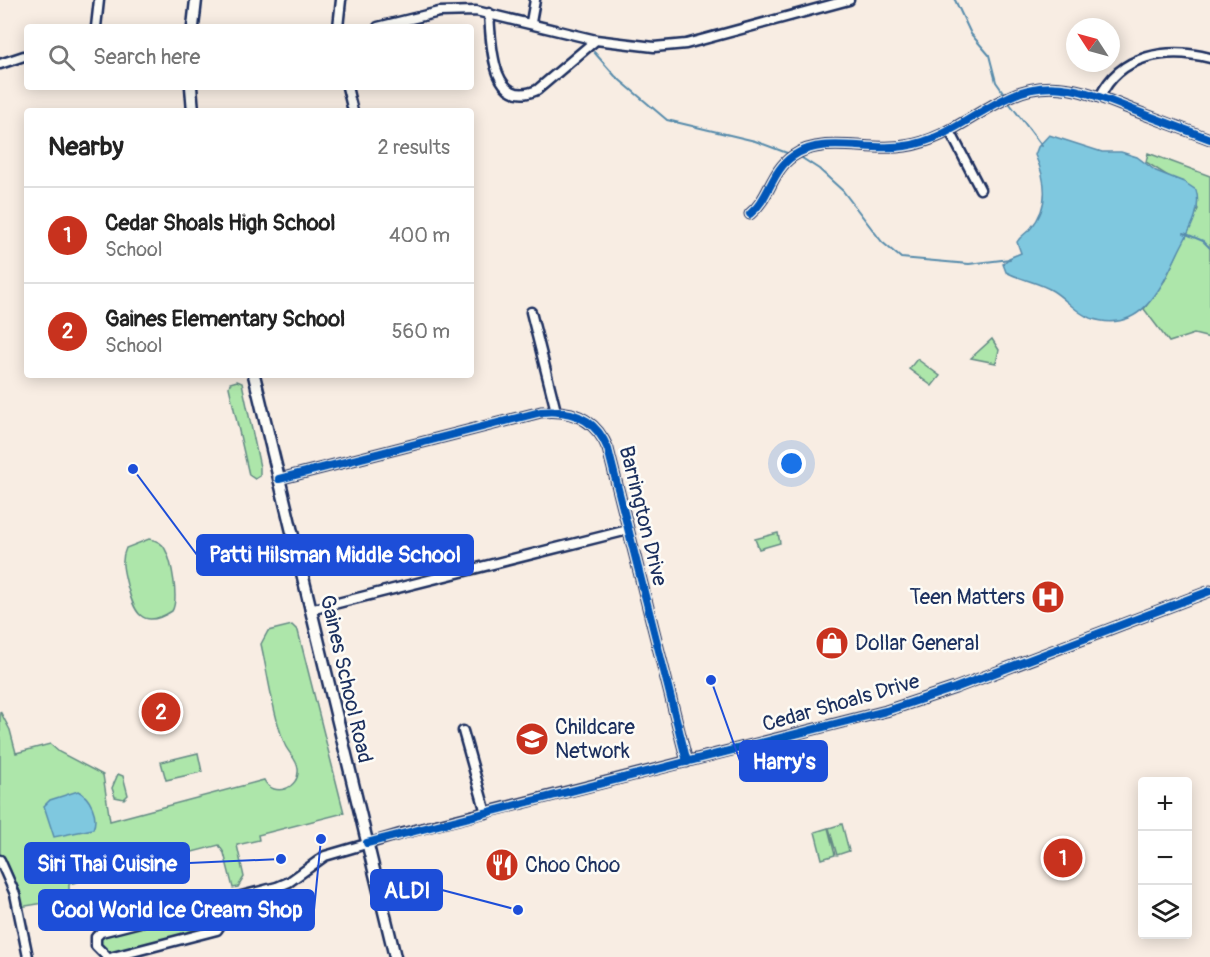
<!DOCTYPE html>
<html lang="en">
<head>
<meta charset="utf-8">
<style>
	:root { --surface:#fff; --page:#f2f2f2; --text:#222; --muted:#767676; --line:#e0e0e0; --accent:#c8321e }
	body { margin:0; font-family:Pangolin,sans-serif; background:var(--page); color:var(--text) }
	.controls { position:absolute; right:18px; bottom:18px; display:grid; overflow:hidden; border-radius:6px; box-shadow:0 3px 15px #0003 }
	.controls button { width:54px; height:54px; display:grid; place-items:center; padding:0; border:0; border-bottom:2px solid var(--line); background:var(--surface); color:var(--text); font:30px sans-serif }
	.compass { position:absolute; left:1066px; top:18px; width:54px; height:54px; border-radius:50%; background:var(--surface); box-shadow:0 3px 15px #0003; rotate:306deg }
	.you { position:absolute; left:792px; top:464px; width:21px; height:21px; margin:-15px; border:4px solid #fff; border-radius:50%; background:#1a73e8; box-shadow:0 0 0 9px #1a73e833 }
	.badge { display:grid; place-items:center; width:39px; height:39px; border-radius:50%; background:var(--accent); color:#fff; font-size:20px; font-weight:700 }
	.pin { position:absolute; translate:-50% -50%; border:3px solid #fff; box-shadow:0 2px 6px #0006 }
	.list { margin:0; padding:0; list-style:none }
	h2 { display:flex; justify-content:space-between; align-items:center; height:78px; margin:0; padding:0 24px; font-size:26px }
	h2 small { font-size:20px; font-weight:400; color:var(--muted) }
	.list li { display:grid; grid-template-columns:39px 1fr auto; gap:18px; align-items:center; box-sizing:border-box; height:96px; padding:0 24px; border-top:2px solid var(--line) }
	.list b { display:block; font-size:22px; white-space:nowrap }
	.list p { margin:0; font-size:20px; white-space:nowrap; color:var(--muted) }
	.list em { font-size:20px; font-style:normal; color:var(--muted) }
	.icon { flex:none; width:33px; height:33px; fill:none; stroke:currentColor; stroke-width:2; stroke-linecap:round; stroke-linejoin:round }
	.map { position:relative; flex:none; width:1210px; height:957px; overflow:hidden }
	.search { position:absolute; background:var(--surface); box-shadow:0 3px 15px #0003; left:24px; top:24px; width:450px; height:66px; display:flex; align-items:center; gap:15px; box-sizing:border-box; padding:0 21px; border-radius:6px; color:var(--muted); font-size:22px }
	.panel { position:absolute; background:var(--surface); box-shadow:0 3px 15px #0003; left:24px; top:108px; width:450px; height:270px; border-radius:6px }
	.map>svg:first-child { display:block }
	.green { fill:#ade6aa; stroke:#648a84; stroke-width:1.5 }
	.water { fill:#7fc8df; stroke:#578bab; stroke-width:1.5 }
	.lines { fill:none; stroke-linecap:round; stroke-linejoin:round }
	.stream { stroke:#578bab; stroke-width:2 }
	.minor-casing { stroke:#1b2f5e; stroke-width:13 }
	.major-casing { stroke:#1b2f5e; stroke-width:15 }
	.minor { stroke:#fdfcf7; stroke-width:8 }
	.major { stroke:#fdfcf7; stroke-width:10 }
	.cycleway-casing { stroke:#fdfcf7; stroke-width:11 }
	.cycleway { stroke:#0057b8; stroke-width:8 }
	.labels { text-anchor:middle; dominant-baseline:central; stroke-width:5; stroke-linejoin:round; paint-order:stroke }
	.street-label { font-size:21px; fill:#1b2f5e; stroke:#fdfcf7 }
	.poi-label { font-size:21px; fill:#1b2f5e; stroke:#fdfcf7; text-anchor:start }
	.leader { fill:none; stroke:#1d4ed8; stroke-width:2 }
	.callout-dot { fill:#1d4ed8; stroke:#fdfcf7; stroke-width:2 }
	.callout { fill:#1d4ed8; stroke:#1d4ed8; stroke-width:2 }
	.callout-label { font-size:22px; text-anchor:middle; font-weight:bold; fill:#fff }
</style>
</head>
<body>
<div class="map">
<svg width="1210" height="957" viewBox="0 0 1210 957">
	<rect width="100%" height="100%" fill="#f8ede3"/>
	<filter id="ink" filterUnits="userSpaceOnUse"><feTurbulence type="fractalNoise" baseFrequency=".0167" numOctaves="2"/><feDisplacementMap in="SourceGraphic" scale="12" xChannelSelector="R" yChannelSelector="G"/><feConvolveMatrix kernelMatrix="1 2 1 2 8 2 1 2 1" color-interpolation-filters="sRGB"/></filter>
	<g filter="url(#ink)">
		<path class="green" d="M 1148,153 L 1210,176 L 1210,338 L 1194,334 L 1169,342 L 1144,309 L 1165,280 L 1198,209 L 1184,182 L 1171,178 L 1146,162 Z
			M 992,339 L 999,350 L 996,363 L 971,358 Z
			M 917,359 L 940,376 L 932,386 L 909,369 Z
			M 237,381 L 242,383 L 260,467 L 260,476 L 255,479 L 249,475 L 229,387 L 230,383 Z
			M 778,533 L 780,543 L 759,549 L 755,539 Z
			M 149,539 C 155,540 162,542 165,549 C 172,561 179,600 172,611 C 141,631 134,611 127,585 C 124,572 120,561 126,548 Z
			M 292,625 L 298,631 L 344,813 L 258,835 L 259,840 L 237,845 L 244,877 L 238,887 L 233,888 L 224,853 L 219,845 L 69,884 L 69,894 L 44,903 L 20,907 C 16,888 14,869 0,854 L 0,711 L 10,730 L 16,753 L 50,744 L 59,752 L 103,775 L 110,821 L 264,780 C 273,798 300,789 298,769 C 297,759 289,754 285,745 C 273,715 268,675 261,644 L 268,631 Z
			M 198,753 L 202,772 L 166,780 L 161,762 Z
			M 118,774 L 123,776 L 128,795 L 124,799 L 115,797 L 112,788 Z
			M 842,824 L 849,851 L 837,855 L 829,828 Z
			M 828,828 L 835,855 L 822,859 L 815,832 Z
			M 216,907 L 220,920 L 214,929 L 107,954 L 102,952 L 98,941 L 100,936 Z"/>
		<path class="water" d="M 1049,135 L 1102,152 L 1121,152 L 1137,157 L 1156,171 L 1184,182 L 1196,190 C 1203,213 1186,235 1177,255 C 1160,291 1139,335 1090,318 C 1076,313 1066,299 1053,291 C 1038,282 1021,280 1006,272 L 1003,264 L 1009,258 L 1021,253 L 1017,242 C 1021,235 1026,234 1031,228 C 1050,206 1046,179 1035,155 L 1038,147 Z
			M 78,791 C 90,797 99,816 93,829 L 54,837 L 44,806 L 50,800 Z"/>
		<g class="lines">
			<path class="stream" d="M 955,0 L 971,34 L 989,55 L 996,82 L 1003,92
				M 594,52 L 615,76 L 667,120 L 755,141 L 787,153
				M 1010,104 L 1042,146
				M 802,158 L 819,169 L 843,191 L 882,242 L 901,258 L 969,264 L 1010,259
				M 1184,233 L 1203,241 L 1210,248"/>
			<g class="minor-casing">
				<path id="minor" d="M 489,13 C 491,41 491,110 537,90 L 596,40
					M 531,22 L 535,0
					M 96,27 L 99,0
					M 338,27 L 341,0
					M 378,27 L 439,12 L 476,11 L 596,40 L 654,47 L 686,44 L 849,0
					M 0,64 L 27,55
					M 347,87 L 353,111
					M 1100,97 C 1120,54 1168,47 1210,58
					M 950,131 L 980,189
					M 750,214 C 770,198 771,171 793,156 C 824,135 869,152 905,146 C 946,140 975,112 1011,96 C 1054,76 1093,94 1133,110 C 1159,120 1184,129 1210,139
					M 531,312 L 556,411
					M 279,479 L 541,412 C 572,409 596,419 608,449 L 687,762
					M 310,610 L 628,530
					M 463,731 L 486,813
					M 0,860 L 15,894 L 28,957
					M 107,957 L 96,946 L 96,937 L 101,932 L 277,887 L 289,882 L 325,856 L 404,833 L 886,711 L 955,688 L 1210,591
					M 113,957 L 217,930 L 223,921 L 219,901"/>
			</g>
			<g class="major-casing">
				<path id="major" d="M 193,27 L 196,0
					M 191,87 L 193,111
					M 254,375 L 395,957"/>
			</g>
			<use href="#minor" class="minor"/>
			<use href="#major" class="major"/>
			<g class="cycleway-casing">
				<path id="cycleway" d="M 750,214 C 770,198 771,171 793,156 C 824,135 869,152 905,146 C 946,140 975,112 1011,96 C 1054,76 1093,94 1133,110 C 1159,120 1184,129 1210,139
					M 279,479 L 541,412 C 572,409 596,419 608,449 L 687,762
					M 367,843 L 886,711 L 955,688 L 1210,591"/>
			</g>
			<use href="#cycleway" class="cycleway"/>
		</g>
	</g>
	<defs>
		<g id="hospital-disc" transform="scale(1.725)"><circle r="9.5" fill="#c8321e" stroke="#fdfcf7"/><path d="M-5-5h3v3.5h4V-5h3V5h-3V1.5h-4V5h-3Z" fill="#fff"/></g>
		<g id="shop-disc" transform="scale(1.725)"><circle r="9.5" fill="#c8321e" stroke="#fdfcf7"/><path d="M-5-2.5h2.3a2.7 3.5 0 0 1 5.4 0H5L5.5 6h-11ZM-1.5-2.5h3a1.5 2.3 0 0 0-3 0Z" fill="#fff"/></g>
		<g id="school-disc" transform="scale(1.725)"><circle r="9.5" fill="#c8321e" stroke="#fdfcf7"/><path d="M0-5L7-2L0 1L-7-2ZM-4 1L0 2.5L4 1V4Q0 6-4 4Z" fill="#fff"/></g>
		<g id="restaurant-disc" transform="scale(1.725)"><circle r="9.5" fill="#c8321e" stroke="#fdfcf7"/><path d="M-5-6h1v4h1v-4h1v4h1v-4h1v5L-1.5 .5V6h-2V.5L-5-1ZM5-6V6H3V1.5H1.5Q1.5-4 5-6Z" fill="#fff"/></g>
	</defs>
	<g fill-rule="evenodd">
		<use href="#hospital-disc" x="1048" y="597"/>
		<use href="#shop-disc" x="832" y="643"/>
		<use href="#school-disc" x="532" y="739"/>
		<use href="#restaurant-disc" x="502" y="865"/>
	</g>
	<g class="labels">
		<g class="street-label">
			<text transform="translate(643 516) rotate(76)">Barrington Drive</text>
			<text transform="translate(346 679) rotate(77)">Gaines School Road</text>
			<text transform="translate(841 703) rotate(-16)">Cedar Shoals Drive</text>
		</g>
		<g class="poi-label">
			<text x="1025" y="597" text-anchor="end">Teen Matters</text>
			<text x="855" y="643">Dollar General</text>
			<text x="555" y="727">Childcare<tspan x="555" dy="24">Network</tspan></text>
			<text x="525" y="865">Choo Choo</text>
		</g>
	</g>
	<path class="leader" d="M133 469L197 555M711 680L740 761M281 859L189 863M518 910L442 890M321 839L314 910"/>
	<g class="callout-dot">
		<circle cx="133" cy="469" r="6"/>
		<circle cx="711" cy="680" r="6"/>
		<circle cx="281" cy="859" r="6"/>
		<circle cx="518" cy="910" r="6"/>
		<circle cx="321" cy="839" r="6"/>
	</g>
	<g class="callout">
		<rect x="197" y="535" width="276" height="40" rx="6"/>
		<rect x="740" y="741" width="87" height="40" rx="6"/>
		<rect x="25" y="843" width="164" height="40" rx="6"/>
		<rect x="371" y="870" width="71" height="40" rx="6"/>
		<rect x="39" y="890" width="275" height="40" rx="6"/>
	</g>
	<g class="callout-label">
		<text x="335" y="562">Patti Hilsman Middle School</text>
		<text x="784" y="769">Harry's</text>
		<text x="107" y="871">Siri Thai Cuisine</text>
		<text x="407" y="898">ALDI</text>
		<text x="177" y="917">Cool World Ice Cream Shop</text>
	</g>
</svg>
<div class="controls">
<button>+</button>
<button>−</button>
<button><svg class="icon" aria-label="layers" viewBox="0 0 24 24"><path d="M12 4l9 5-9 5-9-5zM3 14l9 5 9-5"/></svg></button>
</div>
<svg class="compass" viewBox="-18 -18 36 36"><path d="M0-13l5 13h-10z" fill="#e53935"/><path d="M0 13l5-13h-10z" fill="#767676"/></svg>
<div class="you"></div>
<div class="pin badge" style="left:1063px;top:858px">1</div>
<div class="pin badge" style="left:161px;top:712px">2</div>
<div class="search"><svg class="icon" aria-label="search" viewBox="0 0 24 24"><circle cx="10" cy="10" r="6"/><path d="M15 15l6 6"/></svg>Search here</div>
<section class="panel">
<h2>Nearby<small>2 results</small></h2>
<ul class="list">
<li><span class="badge">1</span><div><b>Cedar Shoals High School</b><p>School</p></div><em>400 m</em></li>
<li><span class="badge">2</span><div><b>Gaines Elementary School</b><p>School</p></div><em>560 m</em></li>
</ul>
</section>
</div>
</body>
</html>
